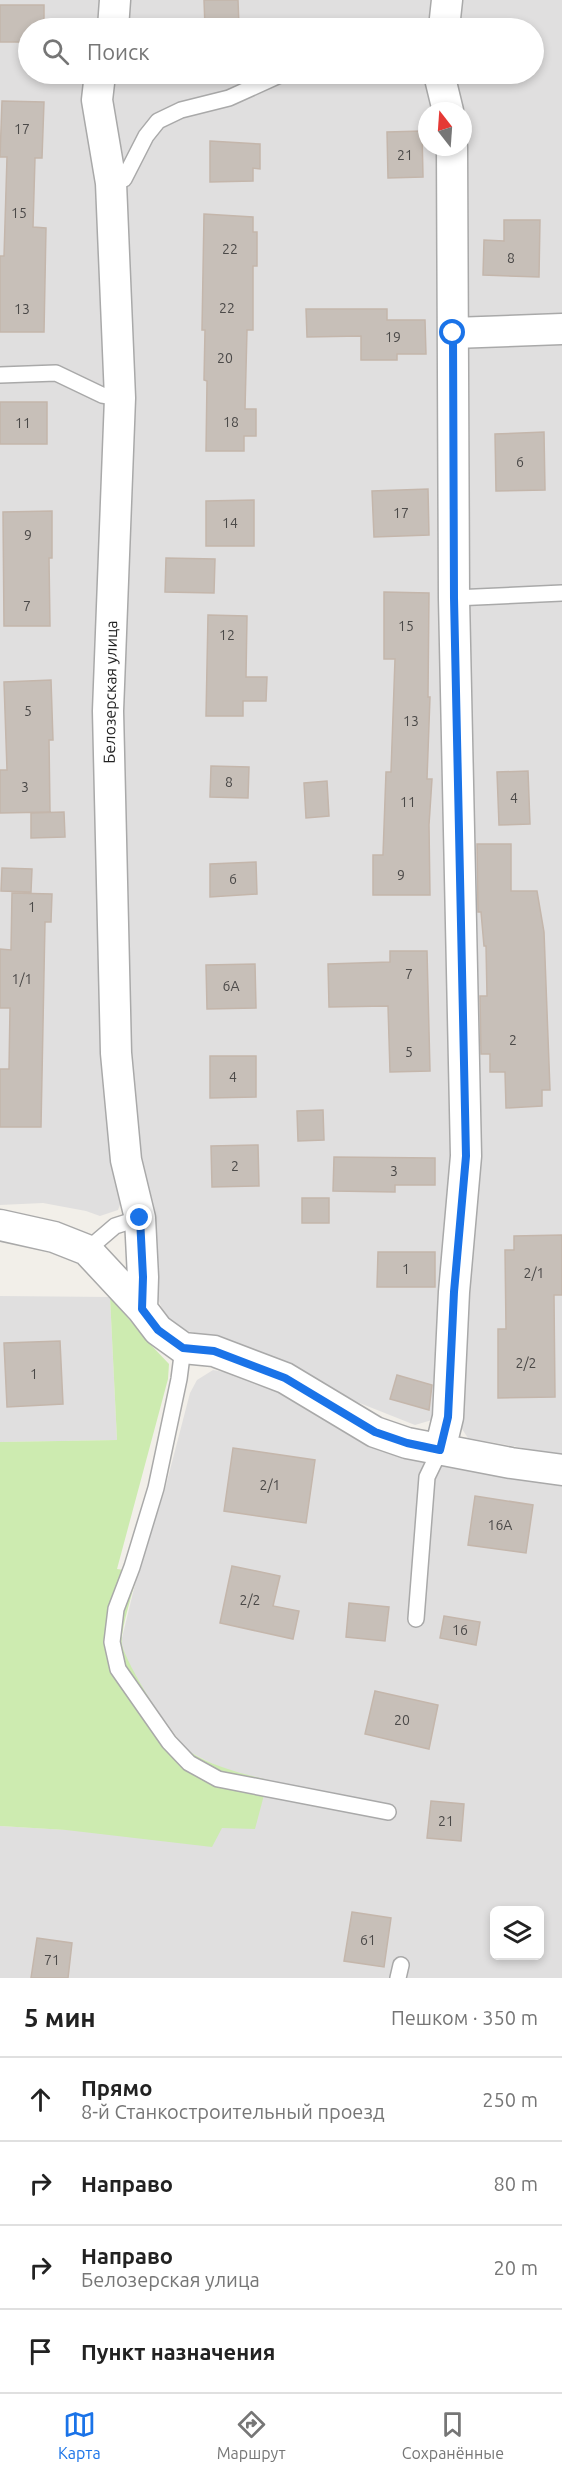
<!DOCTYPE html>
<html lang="ru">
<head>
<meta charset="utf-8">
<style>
	:root { --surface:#fff; --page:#f2f2f2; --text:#222; --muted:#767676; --line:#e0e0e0; --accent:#1a73e8 }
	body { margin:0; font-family:Ubuntu,sans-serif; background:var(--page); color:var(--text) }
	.controls { position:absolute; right:18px; bottom:18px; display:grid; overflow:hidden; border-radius:9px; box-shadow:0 3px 9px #0003 }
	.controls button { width:54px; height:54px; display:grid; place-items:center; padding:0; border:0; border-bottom:2px solid var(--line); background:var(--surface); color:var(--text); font:30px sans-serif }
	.compass { position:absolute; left:418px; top:102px; width:54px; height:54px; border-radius:50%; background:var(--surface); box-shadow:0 3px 9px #0003; rotate:343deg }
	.stop { position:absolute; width:18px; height:18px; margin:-14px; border:4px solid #1a73e8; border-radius:50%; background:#fff }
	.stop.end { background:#1a73e8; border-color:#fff; box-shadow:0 2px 6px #0008 }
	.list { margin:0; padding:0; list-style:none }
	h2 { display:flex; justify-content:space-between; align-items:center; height:78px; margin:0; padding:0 24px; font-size:26px }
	h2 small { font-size:20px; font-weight:400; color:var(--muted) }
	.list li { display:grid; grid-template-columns:39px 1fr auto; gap:18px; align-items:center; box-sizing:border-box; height:84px; padding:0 24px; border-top:2px solid var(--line) }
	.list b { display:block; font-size:22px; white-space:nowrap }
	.list p { margin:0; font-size:20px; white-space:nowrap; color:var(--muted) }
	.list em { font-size:20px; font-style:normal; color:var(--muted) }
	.icon { flex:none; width:33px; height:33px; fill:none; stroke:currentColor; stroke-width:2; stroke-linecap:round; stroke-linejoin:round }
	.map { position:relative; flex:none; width:562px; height:1978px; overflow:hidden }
	.search { position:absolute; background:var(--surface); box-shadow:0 3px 9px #0003; left:18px; right:18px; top:18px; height:66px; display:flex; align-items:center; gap:15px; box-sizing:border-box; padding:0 21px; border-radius:33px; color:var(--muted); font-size:22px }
	.sheet { height:414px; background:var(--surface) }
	nav { display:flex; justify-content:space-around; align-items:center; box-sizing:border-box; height:84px; border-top:2px solid var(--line); background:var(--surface); font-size:16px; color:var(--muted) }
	nav a { display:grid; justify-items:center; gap:3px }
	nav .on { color:var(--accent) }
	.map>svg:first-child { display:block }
	.residential { fill:#e0dfdf; fill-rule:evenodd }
	.grass { fill:#cdebb0 }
	.building { fill:#c7bfb8; stroke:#c4b6ab; stroke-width:1.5 }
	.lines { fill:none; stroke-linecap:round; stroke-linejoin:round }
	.service-casing { stroke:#a9a9a9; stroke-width:18 }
	.minor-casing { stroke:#a9a9a9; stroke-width:33 }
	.service { stroke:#fff; stroke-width:15 }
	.minor { stroke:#fff; stroke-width:30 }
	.route { stroke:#1a73e8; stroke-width:8 }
	.labels { text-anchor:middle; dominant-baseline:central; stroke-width:4.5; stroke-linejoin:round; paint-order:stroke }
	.number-label { font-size:14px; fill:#4b4948 }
	.street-label { font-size:16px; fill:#222; stroke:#fff }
</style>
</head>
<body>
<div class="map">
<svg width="562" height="1978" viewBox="0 0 562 1978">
	<rect width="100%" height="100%" fill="#f2efe9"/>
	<path class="residential" d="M 0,0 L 107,0 L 103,28 L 28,28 L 28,74 L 92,74 L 104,198 L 124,1195 L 118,1210 L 100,1216 L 86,1211 L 43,1203 L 0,1205 Z
		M 124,0 L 441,0 L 439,28 L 125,28 Z
		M 455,0 L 562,0 L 562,320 L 468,321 L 463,315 L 463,111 L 454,111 L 448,74 L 534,74 L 534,28 L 452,28 Z
		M 112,74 L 433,74 L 441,111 L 427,111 L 427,147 L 444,147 L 446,941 L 454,1156 L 439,1409 L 432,1420 L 415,1425 L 357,1402 L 292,1365 L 188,1331 L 166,1318 L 158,1299 L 139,1159 L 129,1055 L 105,102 Z
		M 562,342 L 562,1455 L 468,1438 L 460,1426 L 462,356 L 469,346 Z
		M 0,1296 L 110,1297 L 117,1440 L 0,1442 Z
		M 213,1370 L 248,1376 L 562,1481 L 562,1978 L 0,1978 L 0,1826 L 66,1830 L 222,1828 L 267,1780 L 225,1770 L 187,1751 L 138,1683 L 127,1661 L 121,1642 L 138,1572 L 165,1489 L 190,1393 L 197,1380 ZM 494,1910 L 540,1910 L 540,1956 L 494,1956 Z"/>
	<path class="grass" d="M 110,1297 L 151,1345 L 169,1364 L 168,1379 L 117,1569 L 138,1572 C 134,1588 120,1631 122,1644 C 125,1663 175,1743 190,1752 C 214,1767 240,1773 268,1780 L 255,1829 L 222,1828 L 212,1847 L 66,1830 L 0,1826 L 0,1442 L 117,1440 Z"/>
	<path class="building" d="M 204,0 L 238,0 L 239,27 L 205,27 Z
		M 0,5 L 44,5 L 44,28 L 28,28 L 28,42 L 0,42 Z
		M 2,101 L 44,102 L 42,158 L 35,158 L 33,227 L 46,228 L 44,332 L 0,332 L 0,256 L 4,256 L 7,157 L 0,157 Z
		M 422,131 L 423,177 L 388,178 L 387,132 Z
		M 210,141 L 260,144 L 260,169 L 253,168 L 253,181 L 210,182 Z
		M 204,214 L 253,217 L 253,232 L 257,232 L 257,266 L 253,266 L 253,330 L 247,330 L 245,409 L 256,409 L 256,436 L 244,436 L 244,451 L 206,451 L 207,381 L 204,380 L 205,330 L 202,330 Z
		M 504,220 L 540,220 L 539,277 L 483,275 L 484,240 L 504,241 Z
		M 306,309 L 387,309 L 387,320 L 425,320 L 426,354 L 397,354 L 397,360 L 361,360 L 361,336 L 307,337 Z
		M 0,402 L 47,402 L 47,444 L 0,444 Z
		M 544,432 L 545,490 L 496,491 L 495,434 Z
		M 428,489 L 429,535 L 374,537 L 372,491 Z
		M 254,500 L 254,546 L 206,546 L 206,501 Z
		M 52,511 L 52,558 L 49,558 L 50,626 L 4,626 L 3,512 Z
		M 166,558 L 215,559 L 214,593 L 165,592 Z
		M 384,592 L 429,593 L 428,697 L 430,697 L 427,779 L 432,779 L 429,825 L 430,895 L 373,895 L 373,855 L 383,855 L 386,772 L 391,772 L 395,659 L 384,659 Z
		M 208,615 L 247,616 L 246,677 L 267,677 L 266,701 L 243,701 L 243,716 L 206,716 Z
		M 51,680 L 53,740 L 49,740 L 50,812 L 0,813 L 0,770 L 7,770 L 4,682 Z
		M 211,766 L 249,767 L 248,798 L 210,797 Z
		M 528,771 L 530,824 L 499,825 L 497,772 Z
		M 327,781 L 329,816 L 306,818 L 304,783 Z
		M 64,812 L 65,837 L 31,838 L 31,813 Z
		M 477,844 L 511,844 L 511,891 L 537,891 L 544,932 L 550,1090 L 542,1090 L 542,1106 L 506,1108 L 505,1072 L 490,1072 L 490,1054 L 481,1054 L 480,996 L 487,996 L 486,946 L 484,946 L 481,912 L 478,912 Z
		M 256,862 L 257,894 L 210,897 L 210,864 Z
		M 2,868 L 32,869 L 31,892 L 1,891 Z
		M 12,893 L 52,894 L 51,922 L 45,922 L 41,1127 L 0,1127 L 0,1069 L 9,1069 L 10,1008 L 0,1008 L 0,949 L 11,950 Z
		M 390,951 L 427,951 L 430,1071 L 390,1072 L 388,1006 L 329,1007 L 328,964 L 390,962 Z
		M 255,964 L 256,1008 L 207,1009 L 206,965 Z
		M 210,1056 L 256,1056 L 256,1097 L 210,1098 Z
		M 323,1110 L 324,1140 L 298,1141 L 297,1111 Z
		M 258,1145 L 259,1186 L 212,1187 L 211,1146 Z
		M 334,1157 L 435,1158 L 435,1185 L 395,1185 L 395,1192 L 333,1191 Z
		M 302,1198 L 329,1198 L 329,1223 L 302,1223 Z
		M 562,1235 L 562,1295 L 554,1295 L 555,1397 L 498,1398 L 498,1329 L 506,1329 L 505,1250 L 514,1250 L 514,1236 Z
		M 378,1252 L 435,1252 L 435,1287 L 377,1287 Z
		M 60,1341 L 63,1404 L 7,1407 L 4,1343 Z
		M 397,1375 L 432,1385 L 429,1410 L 390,1399 Z
		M 233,1448 L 315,1460 L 306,1523 L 224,1511 Z
		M 475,1496 L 533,1505 L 526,1553 L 468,1545 Z
		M 232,1566 L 280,1576 L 273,1606 L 299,1611 L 293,1639 L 220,1623 Z
		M 349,1603 L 389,1607 L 385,1641 L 346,1637 Z
		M 444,1616 L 480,1622 L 476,1645 L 440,1638 Z
		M 375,1691 L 438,1705 L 429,1749 L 365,1734 Z
		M 431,1801 L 464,1804 L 461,1841 L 427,1838 Z
		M 352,1912 L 391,1918 L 384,1967 L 344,1961 Z
		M 37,1938 L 72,1943 L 68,1978 L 31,1978 Z"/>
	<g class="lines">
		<g class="service-casing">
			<path id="service" d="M 111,183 L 124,179 L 146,136 L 158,121 L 181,110 L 229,98 L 282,74
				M 0,375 L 56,373 L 102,395 L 120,398
				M 454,598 L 562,593
				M 87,1250 L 115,1226 L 140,1218
				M 183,1348 L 179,1379 L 156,1488 L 132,1567 L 116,1609 L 112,1642 L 118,1669 L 169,1742 L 189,1763 L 218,1779 L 388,1812
				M 416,1619 L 427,1477 L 440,1450
				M 398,1978 L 401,1965"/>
		</g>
		<g class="minor-casing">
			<path id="minor" d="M 113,28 L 115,0
				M 444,28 L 447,0
				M 100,74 L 97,100 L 111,183 L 120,398 L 108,711 L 116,1053 L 126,1160 L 140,1218 L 143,1277 L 142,1309
				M 439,74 L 448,111
				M 453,333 L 562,329
				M 0,1225 L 54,1237 L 87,1250 L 142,1309 L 158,1330 L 183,1348 L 214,1351 L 285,1378 L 375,1432 L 407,1443 L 511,1463 L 562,1470
				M 440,1450 L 448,1417 L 454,1292 L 466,1156 L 454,598 L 452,147"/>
		</g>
		<use href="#service" class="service"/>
		<use href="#minor" class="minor"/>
	</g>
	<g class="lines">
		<path class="route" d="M 140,1218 L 143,1277 L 142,1309 L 158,1330 L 183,1348 L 214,1351 L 285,1378 L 375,1432 L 407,1443 L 440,1450 L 448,1417 L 454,1292 L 466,1156 L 454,598 L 453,333"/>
	</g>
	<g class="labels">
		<g class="number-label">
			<text x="22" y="129">17</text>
			<text x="405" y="155">21</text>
			<text x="19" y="213">15</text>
			<text x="230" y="249">22</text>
			<text x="511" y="258">8</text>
			<text x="227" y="308">22</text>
			<text x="22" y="309">13</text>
			<text x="393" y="337">19</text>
			<text x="225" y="358">20</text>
			<text x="231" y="422">18</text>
			<text x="23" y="423">11</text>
			<text x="520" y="462">6</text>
			<text x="401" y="513">17</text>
			<text x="230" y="523">14</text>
			<text x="28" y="535">9</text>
			<text x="27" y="606">7</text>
			<text x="406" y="626">15</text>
			<text x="227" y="635">12</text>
			<text x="28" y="711">5</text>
			<text x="411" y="721">13</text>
			<text x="229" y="782">8</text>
			<text x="25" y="787">3</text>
			<text x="514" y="798">4</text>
			<text x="408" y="802">11</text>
			<text x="401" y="875">9</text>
			<text x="233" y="879">6</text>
			<text x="32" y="907">1</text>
			<text x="409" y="974">7</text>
			<text x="22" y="979">1/1</text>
			<text x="231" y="986">6А</text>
			<text x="513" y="1040">2</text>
			<text x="409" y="1052">5</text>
			<text x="233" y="1077">4</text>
			<text x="235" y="1166">2</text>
			<text x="394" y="1171">3</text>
			<text x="406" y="1269">1</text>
			<text x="534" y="1273">2/1</text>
			<text x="526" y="1363">2/2</text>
			<text x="34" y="1374">1</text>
			<text x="270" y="1485">2/1</text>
			<text x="500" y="1525">16А</text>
			<text x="250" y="1600">2/2</text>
			<text x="460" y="1630">16</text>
			<text x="402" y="1720">20</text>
			<text x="446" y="1821">21</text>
			<text x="368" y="1940">61</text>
			<text x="52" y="1960">71</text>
		</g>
		<g class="street-label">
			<text transform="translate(110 692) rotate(-89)">Белозерская улица</text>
		</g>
	</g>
</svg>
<div class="controls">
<button><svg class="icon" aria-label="layers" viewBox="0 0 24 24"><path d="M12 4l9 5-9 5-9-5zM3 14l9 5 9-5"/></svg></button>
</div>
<svg class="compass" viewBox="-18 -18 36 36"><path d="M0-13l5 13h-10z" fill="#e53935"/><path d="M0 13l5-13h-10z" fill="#767676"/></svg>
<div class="stop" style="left:453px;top:333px"></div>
<div class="stop end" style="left:140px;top:1218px"></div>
<div class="search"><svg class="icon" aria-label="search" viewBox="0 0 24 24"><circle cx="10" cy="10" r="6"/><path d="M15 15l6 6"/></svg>Поиск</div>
</div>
<section class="sheet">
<h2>5 мин<small>Пешком · 350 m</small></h2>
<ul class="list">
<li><svg class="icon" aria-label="ahead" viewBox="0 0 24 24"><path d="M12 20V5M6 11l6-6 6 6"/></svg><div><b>Прямо</b><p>8-й Станкостроительный проезд</p></div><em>250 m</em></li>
<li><svg class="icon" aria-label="right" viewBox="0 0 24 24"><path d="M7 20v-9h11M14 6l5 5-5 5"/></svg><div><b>Направо</b></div><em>80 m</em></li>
<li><svg class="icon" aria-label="right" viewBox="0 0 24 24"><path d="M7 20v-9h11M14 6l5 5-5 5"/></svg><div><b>Направо</b><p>Белозерская улица</p></div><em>20 m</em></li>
<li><svg class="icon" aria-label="arrive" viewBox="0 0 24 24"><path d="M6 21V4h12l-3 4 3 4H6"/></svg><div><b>Пункт назначения</b></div></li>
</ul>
</section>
<nav>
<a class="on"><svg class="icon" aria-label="map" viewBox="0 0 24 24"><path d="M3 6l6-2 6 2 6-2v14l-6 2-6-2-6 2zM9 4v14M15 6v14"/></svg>Карта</a>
<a><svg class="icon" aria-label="directions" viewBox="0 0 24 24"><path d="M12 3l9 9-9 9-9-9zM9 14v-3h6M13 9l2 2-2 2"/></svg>Маршрут</a>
<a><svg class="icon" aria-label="saved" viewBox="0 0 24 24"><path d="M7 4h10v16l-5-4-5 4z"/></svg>Сохранённые</a>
</nav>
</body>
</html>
